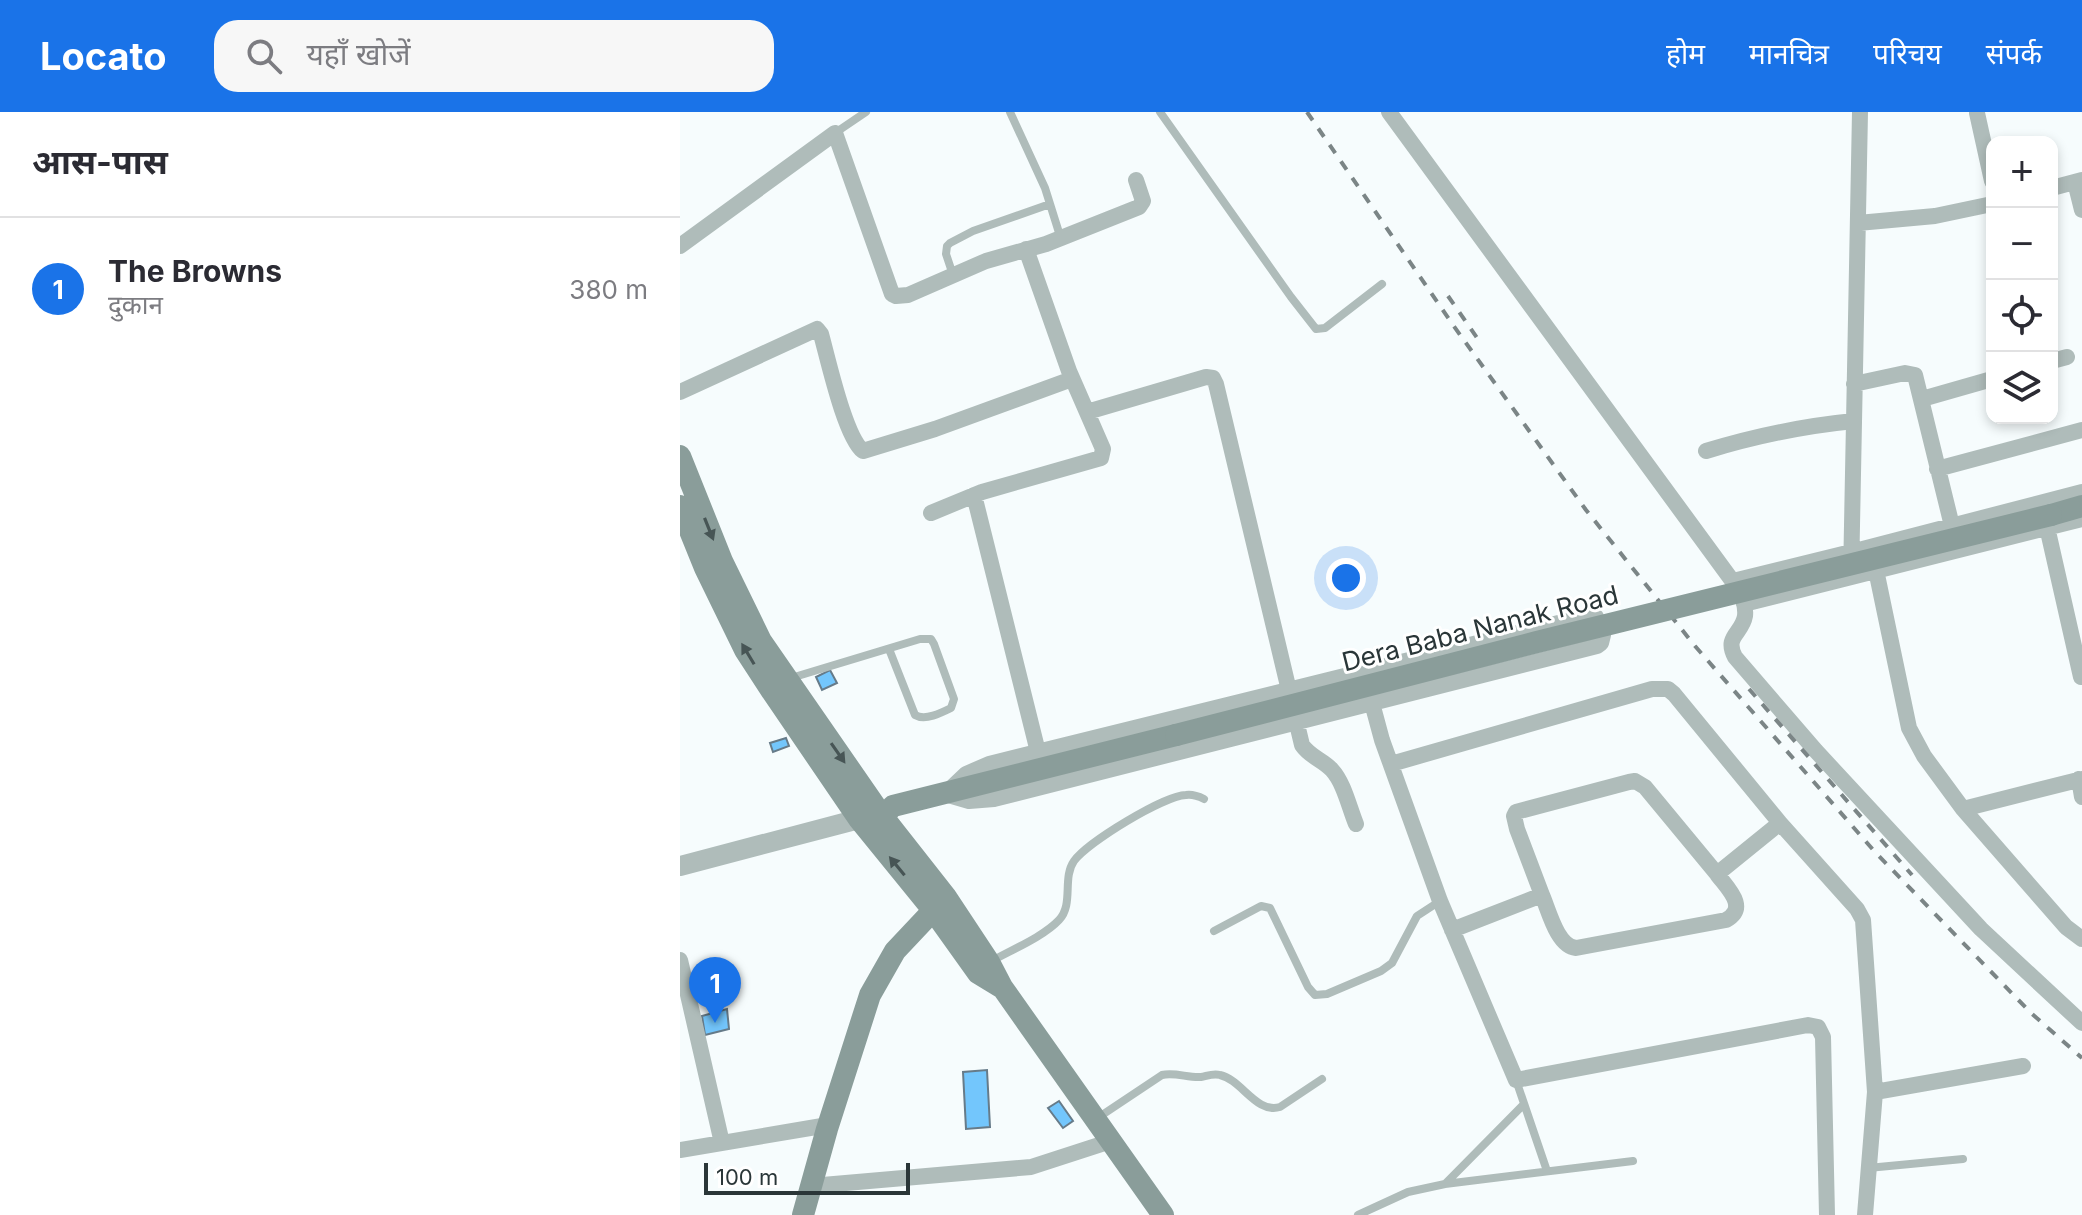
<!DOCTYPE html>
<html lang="hi">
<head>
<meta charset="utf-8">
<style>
	:root { --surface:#fff; --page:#f7f7f7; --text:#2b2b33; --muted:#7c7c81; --line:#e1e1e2; --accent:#1a73e8 }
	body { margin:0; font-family:Inter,"Noto Sans Devanagari",sans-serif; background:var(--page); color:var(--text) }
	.controls { position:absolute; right:24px; top:24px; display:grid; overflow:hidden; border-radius:16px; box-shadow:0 4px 12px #0003 }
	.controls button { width:72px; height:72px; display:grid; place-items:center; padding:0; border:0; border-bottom:2px solid var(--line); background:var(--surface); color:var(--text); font:40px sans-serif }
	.scale { position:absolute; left:24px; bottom:20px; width:206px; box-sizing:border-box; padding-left:8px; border:4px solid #2a3638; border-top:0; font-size:22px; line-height:28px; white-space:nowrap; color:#2a3638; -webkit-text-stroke:6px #fff; paint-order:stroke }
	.you { position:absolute; left:666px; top:466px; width:28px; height:28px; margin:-20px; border:6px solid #fff; border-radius:50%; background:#1a73e8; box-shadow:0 0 0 12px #1a73e833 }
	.badge { display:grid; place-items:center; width:52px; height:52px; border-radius:50%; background:var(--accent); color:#fff; font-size:26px; font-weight:700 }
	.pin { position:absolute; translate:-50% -66px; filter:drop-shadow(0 2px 4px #0008) }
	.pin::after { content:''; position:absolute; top:42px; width:28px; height:24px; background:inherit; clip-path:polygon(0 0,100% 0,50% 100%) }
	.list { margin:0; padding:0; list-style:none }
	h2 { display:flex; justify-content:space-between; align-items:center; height:104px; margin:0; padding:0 32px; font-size:34px }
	h2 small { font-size:26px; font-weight:400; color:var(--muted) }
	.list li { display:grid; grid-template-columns:52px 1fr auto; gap:24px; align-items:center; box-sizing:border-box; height:144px; padding:0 32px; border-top:2px solid var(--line) }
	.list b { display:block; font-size:30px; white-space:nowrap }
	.list p { margin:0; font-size:26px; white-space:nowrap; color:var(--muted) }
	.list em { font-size:26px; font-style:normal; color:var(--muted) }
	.icon { flex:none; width:44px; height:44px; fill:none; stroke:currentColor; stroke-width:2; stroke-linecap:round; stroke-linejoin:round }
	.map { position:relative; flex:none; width:1402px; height:1103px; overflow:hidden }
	header { display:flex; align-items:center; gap:48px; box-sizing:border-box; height:112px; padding:0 40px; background:var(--accent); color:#fff }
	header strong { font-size:38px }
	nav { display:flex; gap:44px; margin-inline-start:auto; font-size:28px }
	.search { width:560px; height:72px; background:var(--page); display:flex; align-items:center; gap:20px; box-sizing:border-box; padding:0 28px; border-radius:24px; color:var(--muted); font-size:30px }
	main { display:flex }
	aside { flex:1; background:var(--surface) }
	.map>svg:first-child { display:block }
	.building { fill:#73c6fc; stroke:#667b89; stroke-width:2 }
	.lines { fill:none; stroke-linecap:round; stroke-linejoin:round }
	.service { stroke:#afbcba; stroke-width:8 }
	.minor { stroke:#afbcba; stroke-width:16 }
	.tertiary { stroke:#afbcba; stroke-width:20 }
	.secondary { stroke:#8a9d9a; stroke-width:22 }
	.rail { stroke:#7b8586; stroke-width:4; stroke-dasharray:10 10; stroke-linecap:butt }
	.secondary-bridge { stroke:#8a9d9a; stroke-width:22 }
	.oneway { fill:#475555 }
	.labels { text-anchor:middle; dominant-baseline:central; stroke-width:6; stroke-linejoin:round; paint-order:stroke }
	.street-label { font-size:26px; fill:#2a3638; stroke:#fff }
</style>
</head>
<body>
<header>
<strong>Locato</strong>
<div class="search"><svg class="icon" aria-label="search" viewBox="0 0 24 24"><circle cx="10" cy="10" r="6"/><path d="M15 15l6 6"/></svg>यहाँ खोजें</div>
<nav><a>होम</a><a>मानचित्र</a><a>परिचय</a><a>संपर्क</a></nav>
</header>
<main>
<aside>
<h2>आस-पास<small></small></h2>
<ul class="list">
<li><span class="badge">1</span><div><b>The Browns</b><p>दुकान</p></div><em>380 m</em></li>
</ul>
</aside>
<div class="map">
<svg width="1402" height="1103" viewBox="0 0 1402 1103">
	<rect width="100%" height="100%" fill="#f6fcfd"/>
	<path class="building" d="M 150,558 L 157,571 L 142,578 L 136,565 Z
		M 106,626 L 109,634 L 93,640 L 90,631 Z
		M 47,897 L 49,917 L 25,923 L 22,904 Z
		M 307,958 L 310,1015 L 286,1017 L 283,960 Z
		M 379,989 L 393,1009 L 383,1016 L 368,996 Z"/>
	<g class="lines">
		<path class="service" d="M 330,0 L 365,76 L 381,127
			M 480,0 L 611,185 L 636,217 L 645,216 L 702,172
			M 155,21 L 186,0
			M 273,163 L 266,142 L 267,134 L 270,131 L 293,119 L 370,92
			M 111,566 L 240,527 L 251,527 L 254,532 L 274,587 L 271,596 C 261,601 245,609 235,603 L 209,537
			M 534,819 L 581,794 L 590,796 L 628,875 L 635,883 L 647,882 L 701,859 L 712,851 L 737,804 L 760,789
			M 310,850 C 331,838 363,825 379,808 C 394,792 382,766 394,749 C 408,730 483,684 506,683 C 513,682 518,684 524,687
			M 836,968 L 867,1059
			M 416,1007 L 482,963 C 495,960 508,966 521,965 C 527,964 533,961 540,963 C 562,968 576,1002 600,995 L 642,967
			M 1188,1056 L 1283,1047
			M 766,1071 L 844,992
			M 678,1103 L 728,1080 L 765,1072 L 953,1049"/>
		<path class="minor" d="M 709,0 L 1059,478 C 1063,486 1066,495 1065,504 C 1062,522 1044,524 1055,545 L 1136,639 L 1301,817 L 1402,911
			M 1297,1 L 1312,69
			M 1395,70 L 1402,98
			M 1372,76 L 1402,68
			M 1178,111 L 1255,104 L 1312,92
			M 0,134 L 155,21 L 212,182 L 216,184 L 228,183 L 306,149 L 366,132 L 459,95 L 463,89 L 456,68
			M 1372,249 L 1387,245
			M 1174,272 L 1225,261 L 1235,263 L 1272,414
			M 0,280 L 137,217 L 141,222 C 148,247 165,325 183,339 L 255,317 L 392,267
			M 1242,287 L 1312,267
			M 407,300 L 526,265 L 533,266 L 536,272 L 622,633 C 630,645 643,648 652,658 C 664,671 669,695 676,712
			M 1026,339 C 1075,324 1123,314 1174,309
			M 1257,357 L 1402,318
			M 294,383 L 358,640
			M 251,401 L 302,380 L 421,346 L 423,337 L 389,259 L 346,137
			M 1367,415 L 1401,565
			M 1196,458 L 1229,616 L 1244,644 L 1283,697 L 1386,815 L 1402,827
			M 1171,465 L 1180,0
			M 1053,469 L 1171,440 L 1402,380
			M 1064,492 L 1402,407
			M 907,504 L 916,505 L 923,523 L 921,531 L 917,534 L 314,687 L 289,689 L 265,682 L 286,662 L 309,652 Z
			M 692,591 L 702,628 L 760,789 L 836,968 L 1128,913 L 1138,915 L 1143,925 L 1147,1103
			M 711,652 L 972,577 L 988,577 L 994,582 L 1100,711 L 1177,797 L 1183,808 L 1195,980 L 1185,1103
			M 1399,667 L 1402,685
			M 1283,697 L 1402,667
			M 862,783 L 837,717 L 834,704 L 836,700 L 949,670 L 955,669 L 965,675 L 1037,762
			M 772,818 L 862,783 C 869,799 877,834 896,836 L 1046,808 C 1069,795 1047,776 1037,762 L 1100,711
			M 0,848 L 42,1031
			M 1195,980 L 1343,954
			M 0,1038 L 148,1013
			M 131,1074 L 351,1055 L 425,1031"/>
		<path class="tertiary" d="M 0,754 L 179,707"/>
		<path class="secondary" d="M 0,344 L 42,449 L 81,529 L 200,701 L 266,785 L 309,850 L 322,875 L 483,1103
			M 0,394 L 25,456 L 65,538 L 91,578 L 179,707 L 253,798 L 298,861 L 321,875
			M 1371,403 L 1402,394
			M 189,704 L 209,698 L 213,694 L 496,623
			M 123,1103 L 147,1017 L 190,883 L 215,839 L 263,788"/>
		<path class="rail" d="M 627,0 L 773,213 L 906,398 L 1015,534 L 1195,740 L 1351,901 L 1402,946
			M 768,184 L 800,230
			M 1069,577 L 1232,763"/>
		<path class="secondary-bridge" d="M 496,623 L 857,530 L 1371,403"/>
	</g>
	<defs><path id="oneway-solid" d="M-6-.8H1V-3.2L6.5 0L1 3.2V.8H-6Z" transform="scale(2)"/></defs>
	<g class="oneway">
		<use href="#oneway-solid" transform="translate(29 417) rotate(68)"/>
		<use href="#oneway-solid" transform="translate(68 542) rotate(-121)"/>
		<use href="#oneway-solid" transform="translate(158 641) rotate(55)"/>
		<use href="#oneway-solid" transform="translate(217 754) rotate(-129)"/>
	</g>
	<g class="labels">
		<g class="street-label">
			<text transform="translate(800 516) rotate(-14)">Dera Baba Nanak Road</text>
		</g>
	</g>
</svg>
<div class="controls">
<button>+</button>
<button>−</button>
<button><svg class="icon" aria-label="locate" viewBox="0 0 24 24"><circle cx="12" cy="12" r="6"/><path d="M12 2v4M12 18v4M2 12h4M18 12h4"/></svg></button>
<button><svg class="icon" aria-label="layers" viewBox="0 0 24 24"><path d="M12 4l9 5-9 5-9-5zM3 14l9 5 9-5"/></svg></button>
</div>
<div class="scale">100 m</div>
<div class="you"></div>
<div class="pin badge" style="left:35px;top:911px">1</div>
</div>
</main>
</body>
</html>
